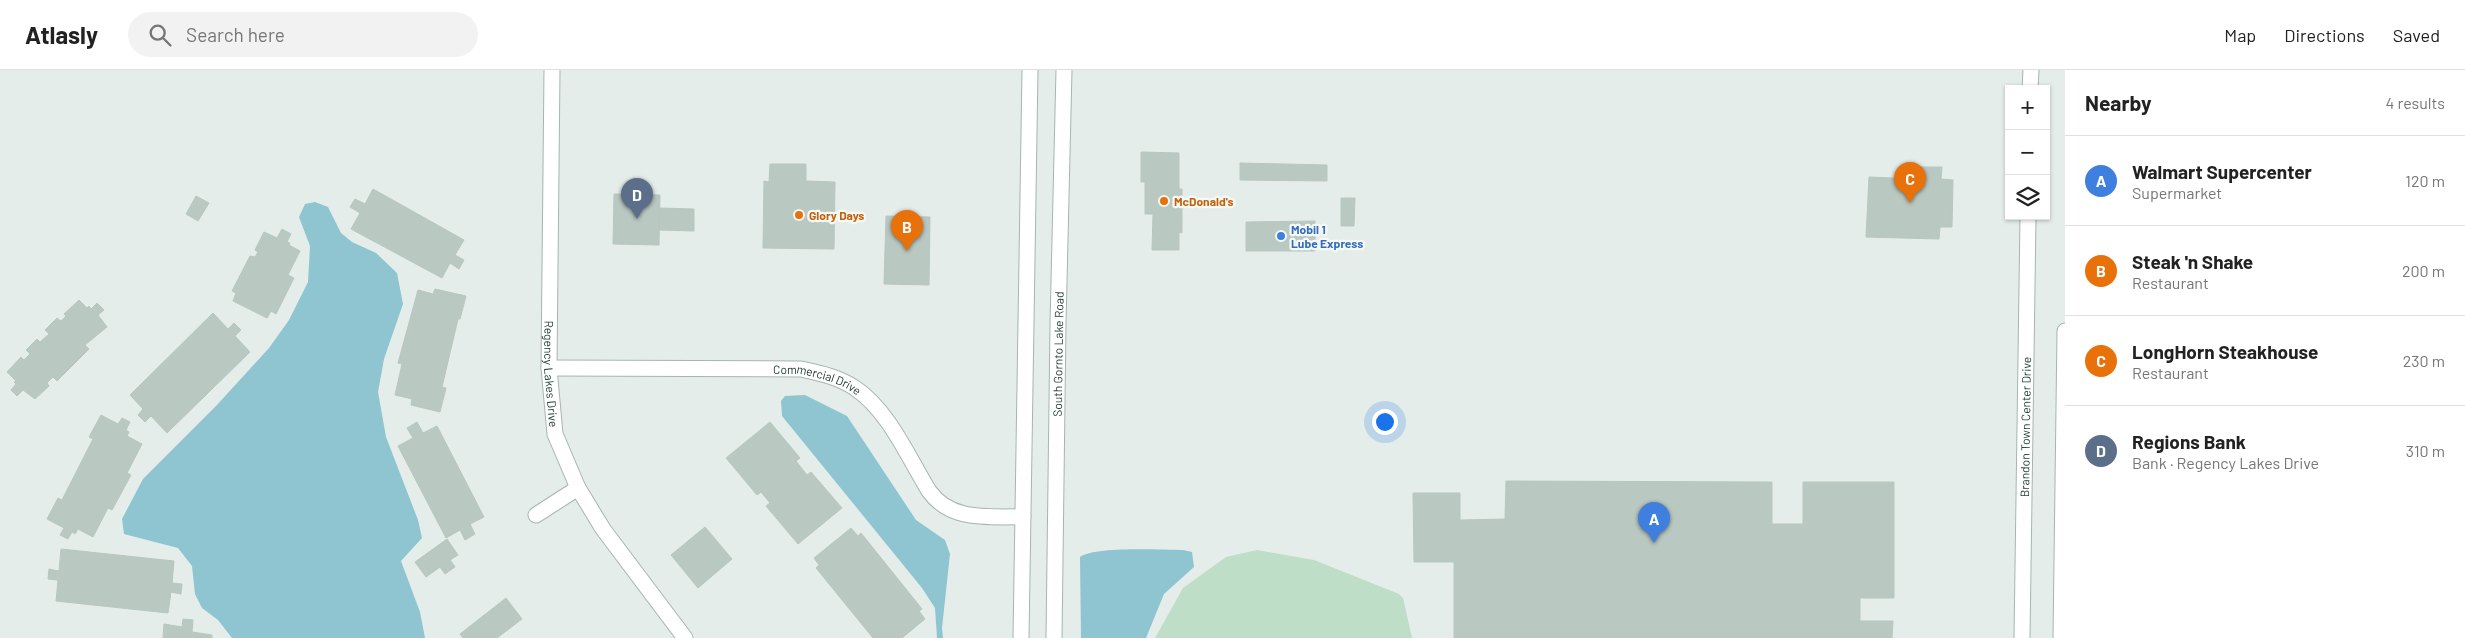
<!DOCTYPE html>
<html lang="en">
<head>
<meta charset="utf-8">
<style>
	:root { --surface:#fff; --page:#f2f2f2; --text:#222; --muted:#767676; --line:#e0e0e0; --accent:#7e4f3f }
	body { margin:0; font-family:Barlow,sans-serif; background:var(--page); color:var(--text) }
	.controls { position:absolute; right:15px; top:15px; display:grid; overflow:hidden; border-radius:0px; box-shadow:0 1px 4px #0004 }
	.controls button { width:45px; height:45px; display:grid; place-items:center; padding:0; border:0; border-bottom:1px solid var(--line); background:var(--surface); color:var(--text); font:25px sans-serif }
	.you { position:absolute; left:1384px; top:351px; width:18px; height:18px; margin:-12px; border:4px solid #fff; border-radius:50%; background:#1a73e8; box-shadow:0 0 0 8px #1a73e833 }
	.badge { display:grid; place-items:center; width:32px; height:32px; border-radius:50%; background:var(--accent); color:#fff; font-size:16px; font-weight:700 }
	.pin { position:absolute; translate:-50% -41px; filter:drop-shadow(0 1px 2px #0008) }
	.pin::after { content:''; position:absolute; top:26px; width:18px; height:15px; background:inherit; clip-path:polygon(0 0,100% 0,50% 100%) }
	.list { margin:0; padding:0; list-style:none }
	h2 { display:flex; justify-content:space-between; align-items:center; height:65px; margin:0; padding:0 20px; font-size:21px }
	h2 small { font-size:16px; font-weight:400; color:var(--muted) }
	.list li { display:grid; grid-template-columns:32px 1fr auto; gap:15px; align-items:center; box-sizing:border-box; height:90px; padding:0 20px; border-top:1px solid var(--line) }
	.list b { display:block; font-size:19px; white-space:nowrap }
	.list p { margin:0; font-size:16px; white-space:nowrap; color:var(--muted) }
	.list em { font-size:16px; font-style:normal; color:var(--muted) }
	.icon { flex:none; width:28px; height:28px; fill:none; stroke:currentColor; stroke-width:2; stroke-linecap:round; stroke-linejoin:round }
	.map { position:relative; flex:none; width:2065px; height:568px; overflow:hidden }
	header { display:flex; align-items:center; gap:30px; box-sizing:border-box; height:70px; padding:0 25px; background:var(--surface); border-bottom:1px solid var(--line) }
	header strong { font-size:24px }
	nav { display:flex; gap:28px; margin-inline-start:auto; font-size:18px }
	.search { width:350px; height:45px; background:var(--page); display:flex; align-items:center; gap:12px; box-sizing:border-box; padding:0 18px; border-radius:28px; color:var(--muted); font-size:19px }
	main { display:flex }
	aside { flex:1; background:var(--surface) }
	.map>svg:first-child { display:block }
	.green { fill:#bedec7 }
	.water { fill:#8ec5d0 }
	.building { fill:#bac8c2; stroke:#b7c7c0 }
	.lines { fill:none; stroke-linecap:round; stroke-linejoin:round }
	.minor-casing { stroke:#a7b5b0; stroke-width:17 }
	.tertiary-casing { stroke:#a7b5b0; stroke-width:17 }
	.minor { stroke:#fff; stroke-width:15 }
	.tertiary { stroke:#fff; stroke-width:15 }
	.food-dot { fill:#e8710a; stroke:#f5faf7; stroke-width:2 }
	.shop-dot { fill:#3f7fe0; stroke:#f5faf7; stroke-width:2 }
	.labels { text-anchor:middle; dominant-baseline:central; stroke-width:4.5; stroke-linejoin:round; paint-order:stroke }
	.food-label { font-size:12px; font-weight:bold; fill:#c56008; stroke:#f5faf7; text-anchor:start }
	.shop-label { font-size:12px; font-weight:bold; fill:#366cbe; stroke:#f5faf7; text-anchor:start }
	.street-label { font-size:12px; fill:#243f38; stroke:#f5faf7 }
</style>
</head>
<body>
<header>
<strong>Atlasly</strong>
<div class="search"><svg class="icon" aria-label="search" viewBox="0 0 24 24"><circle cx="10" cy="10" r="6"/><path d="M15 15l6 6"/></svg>Search here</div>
<nav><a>Map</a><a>Directions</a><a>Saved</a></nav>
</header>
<main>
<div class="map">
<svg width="2065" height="568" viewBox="0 0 2065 568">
	<rect width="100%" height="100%" fill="#e4ede9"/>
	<path class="green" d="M 1257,480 L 1314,490 L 1399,524 L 1403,528 L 1412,568 L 1155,568 L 1183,518 L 1226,487 Z"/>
	<path class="water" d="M 315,132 L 328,137 L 341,163 L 352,172 L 376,183 L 397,203 L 403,234 L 384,289 L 378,322 L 386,367 L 418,450 L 422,468 L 401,491 L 420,542 L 425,568 L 232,568 L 218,550 L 202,538 L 195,524 L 192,496 L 178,478 L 124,464 L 122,449 L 143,409 L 216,336 L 269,278 L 289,250 L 308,212 L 310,176 L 299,147 L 305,134 Z
		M 805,325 L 847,346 L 916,450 L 945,470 L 950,484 L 942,558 L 943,568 L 937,568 L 935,538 L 922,518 L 782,346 L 781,331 L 785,326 Z
		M 1183,480 L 1192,482 L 1194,497 L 1164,524 L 1146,568 L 1081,568 L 1080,487 C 1096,476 1161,480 1183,480 Z"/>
	<path class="building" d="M 1141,82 L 1179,83 L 1179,119 L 1182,119 L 1182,163 L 1179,162 L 1179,180 L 1152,180 L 1153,144 L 1145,144 L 1145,112 L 1141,112 Z
		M 1240,93 L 1327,95 L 1327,111 L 1240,110 Z
		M 770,94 L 806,94 L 806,111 L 835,112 L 834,179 L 763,178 L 764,111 L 769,112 Z
		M 1917,97 L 1942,97 L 1941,109 L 1953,110 L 1952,157 L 1940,157 L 1939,169 L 1866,167 L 1869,107 L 1917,109 Z
		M 373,119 L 464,170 L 455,185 L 464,190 L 459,199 L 450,193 L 442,208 L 351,159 L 360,143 L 350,137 L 355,129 L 365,134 Z
		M 614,124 L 660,125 L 659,175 L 613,174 Z
		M 196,126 L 209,133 L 198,151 L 186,144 Z
		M 1341,128 L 1355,128 L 1354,156 L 1341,156 Z
		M 660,138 L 694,139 L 694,161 L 659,160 Z
		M 886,146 L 930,147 L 929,215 L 884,214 Z
		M 1315,151 L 1315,181 L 1246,181 L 1246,152 Z
		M 282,159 L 291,164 L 287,172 L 290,173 L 289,175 L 300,181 L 288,205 L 294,208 L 276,244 L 271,241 L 267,248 L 233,231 L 236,223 L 232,221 L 250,186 L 255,187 L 258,182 L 255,180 L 264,162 L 277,168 Z
		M 435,219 L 466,226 L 460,249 L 458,249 L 442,317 L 446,318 L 440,342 L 411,335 L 412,329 L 395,325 L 402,294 L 398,293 L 418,220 L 433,224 Z
		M 79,230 L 87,238 L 89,236 L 91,239 L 97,233 L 104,240 L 98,245 L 107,257 L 85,275 L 89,279 L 57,311 L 53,307 L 47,313 L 49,316 L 35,329 L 23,320 L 17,326 L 11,320 L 16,314 L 14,312 L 16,311 L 7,302 L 21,287 L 24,290 L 30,284 L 26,280 L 37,269 L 40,272 L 49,264 L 45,260 L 57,248 L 61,251 L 66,246 L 64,244 Z
		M 213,243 L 228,259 L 234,253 L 241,260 L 235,266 L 250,282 L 167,363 L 151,346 L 145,352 L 138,345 L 143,339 L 130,325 Z
		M 101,345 L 118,354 L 122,348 L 130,352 L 126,360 L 129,362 L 127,366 L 142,374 L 127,403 L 131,405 L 112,440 L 108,438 L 93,467 L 78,459 L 75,464 L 72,462 L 68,469 L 60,465 L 64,458 L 47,449 L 58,428 L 62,430 L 93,369 L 89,367 Z
		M 417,352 L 423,363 L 437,356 L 484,447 L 470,454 L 475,464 L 465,470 L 460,460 L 446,468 L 398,376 L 413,368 L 407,358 Z
		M 770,352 L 800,388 L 796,391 L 807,405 L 811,402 L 842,438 L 798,474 L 766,436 L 770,433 L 761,422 L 757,425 L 726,388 Z
		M 1506,411 L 1772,412 L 1772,454 L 1803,454 L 1803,412 L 1894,412 L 1894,528 L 1860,528 L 1860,551 L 1893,551 L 1892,568 L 1454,568 L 1454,492 L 1414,492 L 1413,423 L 1460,423 L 1460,450 L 1505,449 Z
		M 705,457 L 732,489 L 698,518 L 671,485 Z
		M 851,458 L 858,466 L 861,463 L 922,539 L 919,541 L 925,549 L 902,568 L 873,568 L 816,498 L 819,495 L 814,488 Z
		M 447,469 L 458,485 L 450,490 L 455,497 L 445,504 L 440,497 L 426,507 L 415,492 Z
		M 61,479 L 174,491 L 172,513 L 182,514 L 181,524 L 171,522 L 168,543 L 56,531 L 58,510 L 48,509 L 49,499 L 59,501 Z
		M 506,528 L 522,549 L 497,568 L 463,568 L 460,564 Z
		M 183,549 L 193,550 L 192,562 L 212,565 L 212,568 L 163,568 L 164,554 L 182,557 Z"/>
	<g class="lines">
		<g class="minor-casing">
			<g id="minor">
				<path id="s1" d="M 552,0 L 549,298 L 555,364 L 578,418 L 603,459 L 685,568"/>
				<path id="s2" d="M 549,298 L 801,299 C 819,303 839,307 855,318 C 889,341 908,387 929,421 C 951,452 988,446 1023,447"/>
				<path d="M 536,445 L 578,418"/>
			</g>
		</g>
		<g class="tertiary-casing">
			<g id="tertiary">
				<path d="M 2030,19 L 2031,0"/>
				<path d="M 1021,568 L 1030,0"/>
				<path id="s3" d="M 1054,568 L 1058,254 L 1064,0"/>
				<path id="s4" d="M 2022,568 L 2028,146"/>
				<path d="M 2061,568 L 2065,261"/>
			</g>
		</g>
		<use href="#minor" class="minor"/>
		<use href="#tertiary" class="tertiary"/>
	</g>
	<g class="food-dot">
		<circle cx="1164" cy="131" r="5"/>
		<circle cx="799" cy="145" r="5"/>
	</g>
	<circle class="shop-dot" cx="1281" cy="166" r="5"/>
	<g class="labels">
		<g class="food-label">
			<text x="1174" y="131">McDonald's</text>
			<text x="809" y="145">Glory Days</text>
		</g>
		<g class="shop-label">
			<text x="1291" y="159">Mobil 1<tspan x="1291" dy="14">Lube Express</tspan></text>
		</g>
		<g class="street-label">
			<text stroke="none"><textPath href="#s3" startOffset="284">South Gornto Lake Road</textPath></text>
			<text stroke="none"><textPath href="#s1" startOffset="304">Regency Lakes Drive</textPath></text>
			<text stroke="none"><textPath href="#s2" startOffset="270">Commercial Drive</textPath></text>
			<text stroke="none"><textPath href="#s4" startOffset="211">Brandon Town Center Drive</textPath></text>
		</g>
	</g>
</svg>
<div class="controls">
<button>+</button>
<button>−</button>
<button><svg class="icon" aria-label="layers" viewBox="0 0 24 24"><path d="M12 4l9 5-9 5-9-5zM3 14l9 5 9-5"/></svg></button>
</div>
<div class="you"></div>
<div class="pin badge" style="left:1654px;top:473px;background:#3f7fe0">A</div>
<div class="pin badge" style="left:907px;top:181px;background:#e8710a">B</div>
<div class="pin badge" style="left:1910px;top:133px;background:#e8710a">C</div>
<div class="pin badge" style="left:637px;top:149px;background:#5c6f8a">D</div>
</div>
<aside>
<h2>Nearby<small>4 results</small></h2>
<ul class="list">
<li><span class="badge" style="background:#3f7fe0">A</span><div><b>Walmart Supercenter</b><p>Supermarket</p></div><em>120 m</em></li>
<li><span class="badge" style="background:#e8710a">B</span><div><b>Steak 'n Shake</b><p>Restaurant</p></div><em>200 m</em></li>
<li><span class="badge" style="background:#e8710a">C</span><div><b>LongHorn Steakhouse</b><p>Restaurant</p></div><em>230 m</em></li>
<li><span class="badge" style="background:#5c6f8a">D</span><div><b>Regions Bank</b><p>Bank · Regency Lakes Drive</p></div><em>310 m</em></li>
</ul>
</aside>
</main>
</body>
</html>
